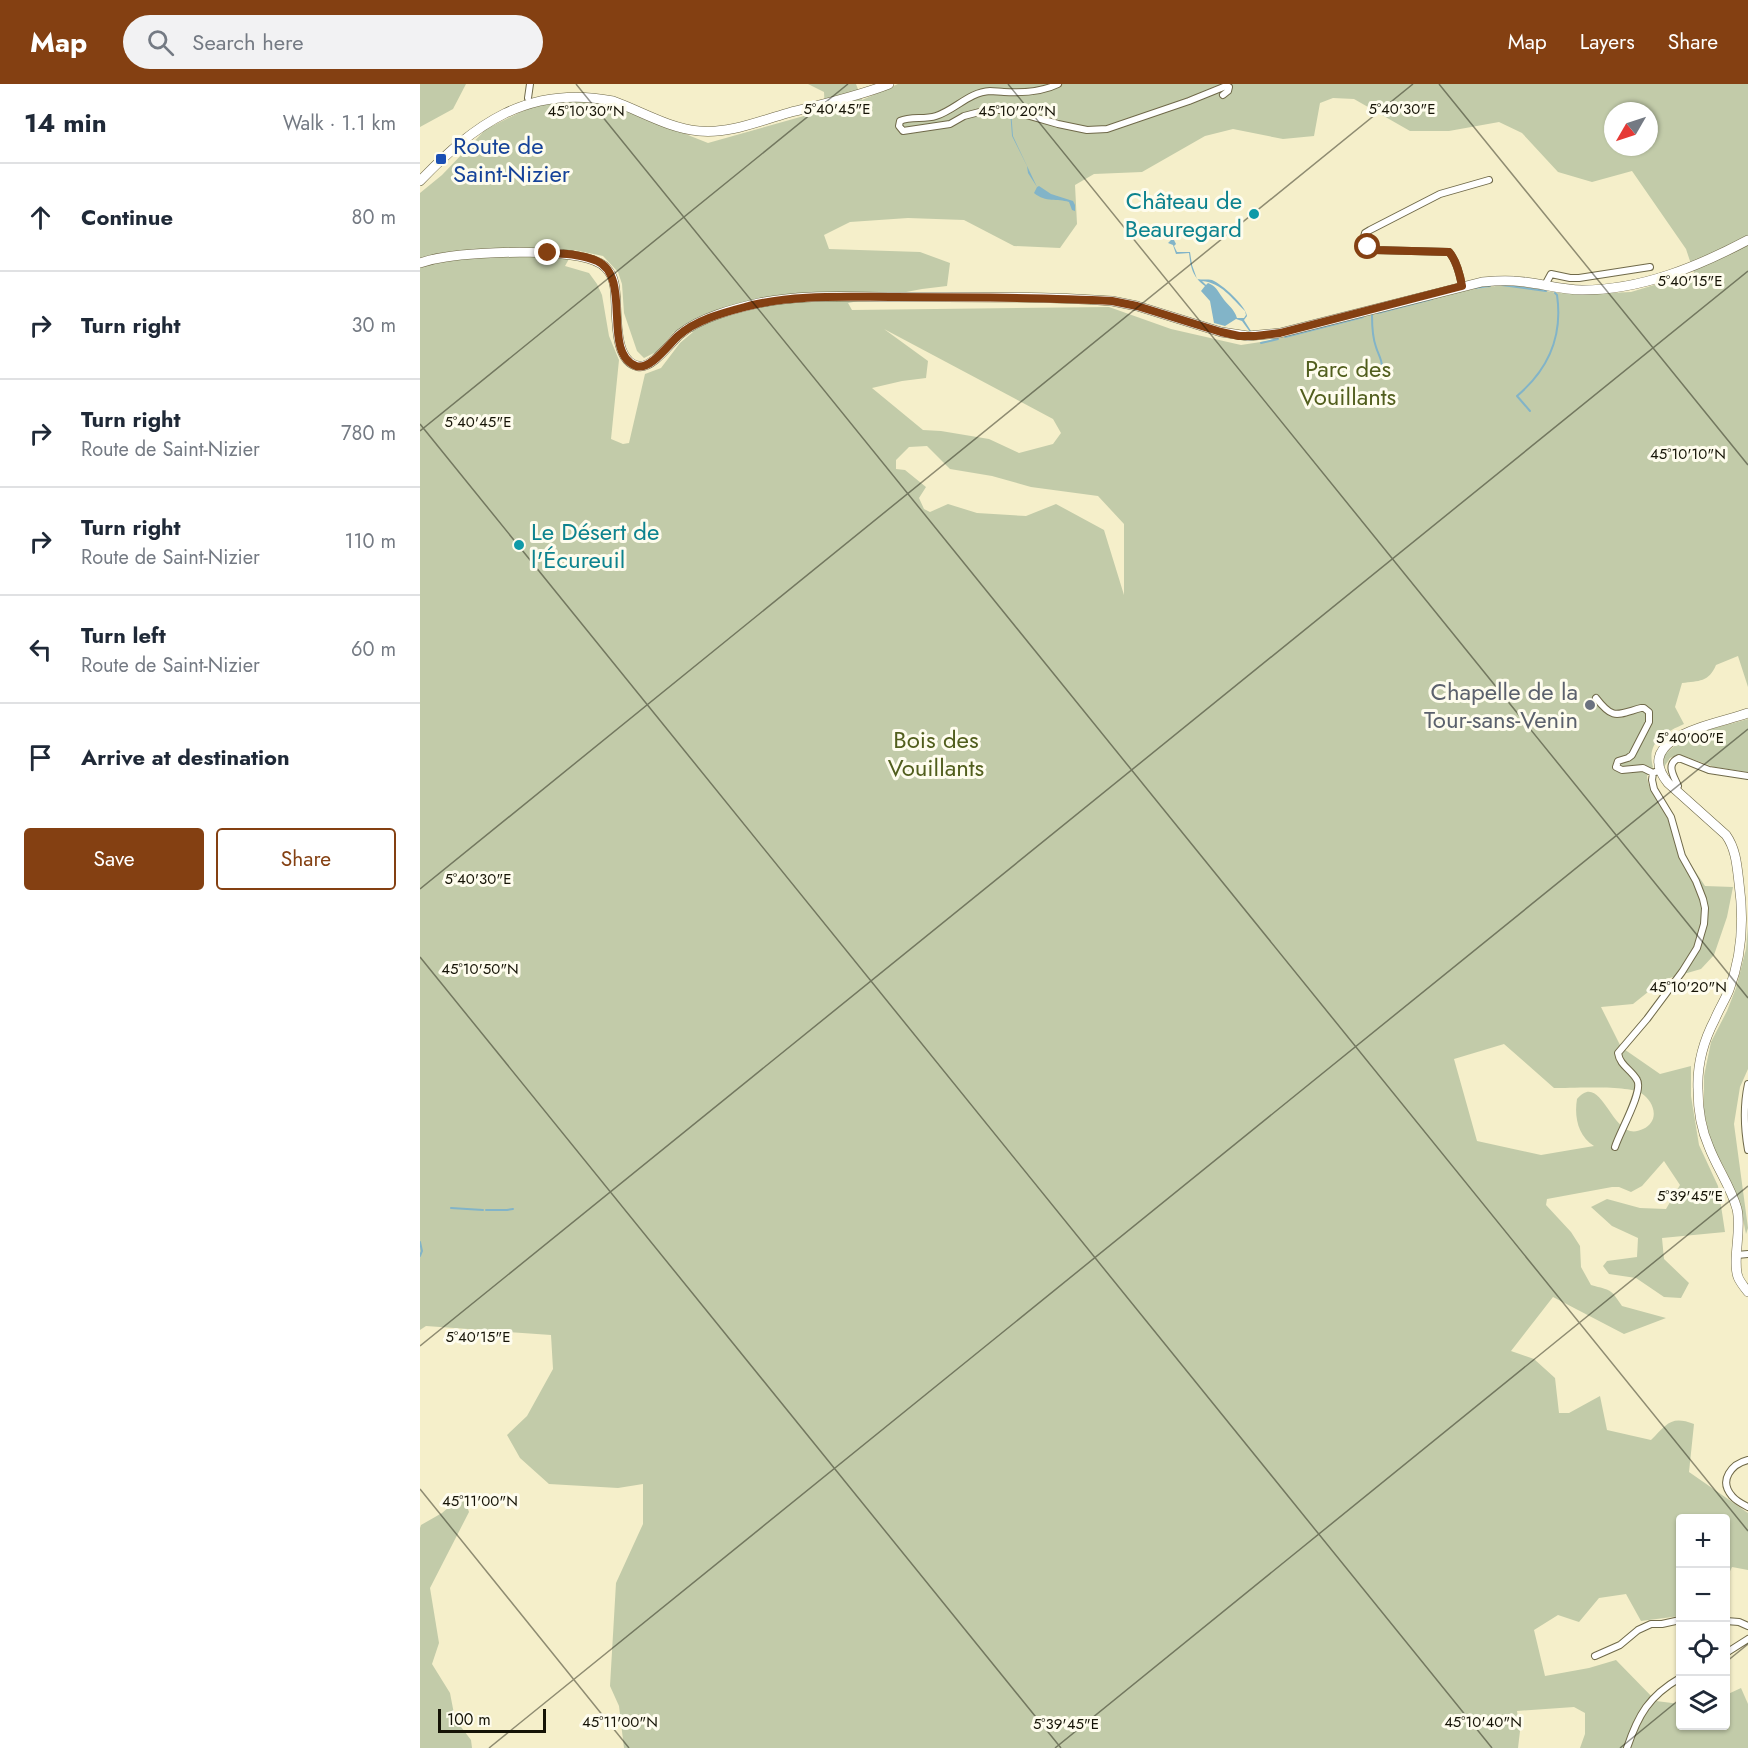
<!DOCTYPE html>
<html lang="en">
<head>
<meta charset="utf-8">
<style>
	:root { --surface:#fff; --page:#f2f2f3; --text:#1f2937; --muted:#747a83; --line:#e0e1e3; --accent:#844012 }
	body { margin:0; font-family:Jost,sans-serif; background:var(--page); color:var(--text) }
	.controls { position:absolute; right:18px; bottom:18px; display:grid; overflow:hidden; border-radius:6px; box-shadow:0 2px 4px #0004 }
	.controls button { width:54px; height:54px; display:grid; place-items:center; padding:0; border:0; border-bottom:2px solid var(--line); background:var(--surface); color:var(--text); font:30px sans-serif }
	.compass { position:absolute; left:1184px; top:18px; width:54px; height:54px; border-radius:50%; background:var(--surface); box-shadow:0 2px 4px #0004; rotate:231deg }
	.scale { position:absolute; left:18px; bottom:15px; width:108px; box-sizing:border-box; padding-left:6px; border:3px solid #151306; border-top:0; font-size:16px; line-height:21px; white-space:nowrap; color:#151306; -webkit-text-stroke:4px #fefced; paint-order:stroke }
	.stop { position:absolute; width:18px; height:18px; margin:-14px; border:4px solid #844012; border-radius:50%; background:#fff }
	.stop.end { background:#844012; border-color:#fff; box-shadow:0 2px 6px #0008 }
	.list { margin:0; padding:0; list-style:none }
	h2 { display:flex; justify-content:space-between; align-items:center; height:78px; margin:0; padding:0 24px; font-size:26px }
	h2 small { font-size:20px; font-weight:400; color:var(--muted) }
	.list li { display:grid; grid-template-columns:39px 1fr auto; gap:18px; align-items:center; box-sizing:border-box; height:108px; padding:0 24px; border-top:2px solid var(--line) }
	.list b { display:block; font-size:22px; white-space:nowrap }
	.list p { margin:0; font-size:20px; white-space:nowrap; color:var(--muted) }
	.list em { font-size:20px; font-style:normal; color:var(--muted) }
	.actions { display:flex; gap:12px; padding:18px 24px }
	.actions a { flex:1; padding:14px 0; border:2px solid var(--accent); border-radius:6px; text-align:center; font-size:21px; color:var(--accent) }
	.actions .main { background:var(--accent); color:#fff }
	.icon { flex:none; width:33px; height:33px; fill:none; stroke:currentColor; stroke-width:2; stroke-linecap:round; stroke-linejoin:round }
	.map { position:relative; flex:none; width:1328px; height:1664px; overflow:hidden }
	header { display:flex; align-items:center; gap:36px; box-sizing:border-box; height:84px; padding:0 30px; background:var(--accent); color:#fff }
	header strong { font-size:28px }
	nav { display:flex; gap:33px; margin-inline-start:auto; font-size:21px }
	.search { width:420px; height:54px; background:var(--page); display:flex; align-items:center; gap:15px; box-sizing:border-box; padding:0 21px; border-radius:33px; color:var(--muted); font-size:22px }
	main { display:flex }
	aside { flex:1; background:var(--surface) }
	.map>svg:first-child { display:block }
	.green { fill:#c2cba9; fill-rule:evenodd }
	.water { fill:#82b4c8; fill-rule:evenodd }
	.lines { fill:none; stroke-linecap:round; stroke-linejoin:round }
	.stream { stroke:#82b4c8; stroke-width:2 }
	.street-casing { stroke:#6f6949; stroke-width:8 }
	.secondary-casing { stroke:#6f6949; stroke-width:10 }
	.street { stroke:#fff; stroke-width:6 }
	.secondary { stroke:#fff; stroke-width:9 }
	.route { stroke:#844012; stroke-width:8 }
	.ticks { fill:none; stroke:#151306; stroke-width:1.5; stroke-opacity:0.45 }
	.transit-dot { fill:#1a4fb4; stroke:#fefced; stroke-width:2 }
	.culture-dot { fill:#0f9aa8; stroke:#fefced; stroke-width:2 }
	.worship-dot { fill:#6b7280; stroke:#fefced; stroke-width:2 }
	.labels { text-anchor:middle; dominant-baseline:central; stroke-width:6; stroke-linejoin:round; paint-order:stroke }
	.transit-label { font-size:24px; fill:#164399; stroke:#fefced; text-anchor:start }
	.culture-label { font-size:24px; fill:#0d838f; stroke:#fefced; text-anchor:end }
	.park-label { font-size:24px; fill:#515e1d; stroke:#fefced }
	.worship-label { font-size:24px; fill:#5b616d; stroke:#fefced; text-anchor:end }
	.ticks-label { font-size:15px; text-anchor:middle; fill:#151306; stroke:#fefced; stroke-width:6; stroke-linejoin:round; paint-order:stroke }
</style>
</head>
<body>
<header>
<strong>Map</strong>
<div class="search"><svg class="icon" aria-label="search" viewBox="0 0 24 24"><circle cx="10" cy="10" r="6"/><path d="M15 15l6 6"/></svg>Search here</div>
<nav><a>Map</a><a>Layers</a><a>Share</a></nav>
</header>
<main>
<aside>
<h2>14 min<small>Walk · 1.1 km</small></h2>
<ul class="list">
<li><svg class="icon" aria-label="ahead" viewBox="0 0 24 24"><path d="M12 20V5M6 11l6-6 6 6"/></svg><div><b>Continue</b></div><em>80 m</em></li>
<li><svg class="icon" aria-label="right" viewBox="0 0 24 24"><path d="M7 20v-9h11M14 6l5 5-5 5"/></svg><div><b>Turn right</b></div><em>30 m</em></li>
<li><svg class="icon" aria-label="right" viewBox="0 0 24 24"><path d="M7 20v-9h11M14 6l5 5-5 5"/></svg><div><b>Turn right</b><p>Route de Saint-Nizier</p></div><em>780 m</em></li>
<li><svg class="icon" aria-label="right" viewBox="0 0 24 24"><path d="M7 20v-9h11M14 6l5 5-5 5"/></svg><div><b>Turn right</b><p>Route de Saint-Nizier</p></div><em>110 m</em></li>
<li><svg class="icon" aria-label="left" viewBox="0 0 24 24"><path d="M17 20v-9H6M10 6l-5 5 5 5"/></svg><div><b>Turn left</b><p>Route de Saint-Nizier</p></div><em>60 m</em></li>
<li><svg class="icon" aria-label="arrive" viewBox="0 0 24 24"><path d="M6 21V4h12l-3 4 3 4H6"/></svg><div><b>Arrive at destination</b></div></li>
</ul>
<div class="actions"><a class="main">Save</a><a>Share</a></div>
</aside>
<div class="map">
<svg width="1328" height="1664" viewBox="0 0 1328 1664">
	<rect width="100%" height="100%" fill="#f5efca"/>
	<path class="green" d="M 0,0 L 46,0 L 33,25 L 0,43 Z
		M 388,0 L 436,0 L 442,16 L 478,0 L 1328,0 L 1328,603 L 1318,572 L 1296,581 C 1289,598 1279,597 1262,599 L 1255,623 L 1264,640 C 1244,649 1226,658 1233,683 L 1227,692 C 1228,705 1239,723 1251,728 L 1264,770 L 1285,802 L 1313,803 L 1307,833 L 1294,871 L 1281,885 L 1243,896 L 1213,920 L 1181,923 L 1201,963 L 1240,990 L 1271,982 L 1271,1012 L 1279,1061 L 1298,1102 L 1305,1148 L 1242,1154 L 1244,1175 L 1269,1199 L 1261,1214 L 1244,1213 L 1216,1194 L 1189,1190 L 1183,1182 L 1187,1177 L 1217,1173 L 1218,1154 L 1192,1142 L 1171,1123 L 1187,1115 L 1220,1124 L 1246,1125 L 1260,1101 L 1244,1077 L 1222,1102 L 1211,1108 L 1199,1103 L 1192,1103 L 1127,1115 L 1126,1121 L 1151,1148 L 1160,1162 L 1161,1183 L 1171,1201 C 1192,1207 1190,1204 1202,1222 L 1246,1234 L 1204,1250 L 1133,1213 L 1091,1267 L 1114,1275 L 1135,1294 L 1139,1329 L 1149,1329 L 1180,1312 L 1187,1346 L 1231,1356 C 1247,1340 1251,1331 1274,1340 L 1269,1388 L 1328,1429 L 1328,1486 L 1312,1483 L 1306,1496 L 1306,1434 L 1260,1434 L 1260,1532 L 1221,1537 L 1206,1510 L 1179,1514 L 1159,1538 L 1138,1531 L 1114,1546 L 1125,1592 L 1169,1584 L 1196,1576 L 1236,1617 L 1260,1620 L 1260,1642 L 1306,1642 L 1306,1611 L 1321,1604 L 1328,1620 L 1328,1664 L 1160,1664 L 1165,1650 L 1165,1629 L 1154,1623 L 1097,1627 L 1100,1647 L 1098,1664 L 204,1664 L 199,1622 L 190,1602 L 196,1499 L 223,1440 L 223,1400 L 198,1404 L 129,1400 L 100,1374 L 87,1351 L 107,1332 L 133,1285 L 131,1251 L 6,1242 L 0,1246 L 0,109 L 22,91 L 66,45 L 103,27 L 141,12 L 185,18 L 288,59 L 405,26 L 404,8 ZM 913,14 L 934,15 L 990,47 L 1029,47 L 1079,38 L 1102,49 L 1138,88 L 1172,98 L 1212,87 L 1266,165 L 1274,189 L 1211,208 L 1165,210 L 1138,209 L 1096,202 L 1076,202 L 1048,206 L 958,228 L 853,256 L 821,261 L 751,245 L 689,223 L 432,226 L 428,219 L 502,205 L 527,202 L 530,179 L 500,168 L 409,165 L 404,151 L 430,138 L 488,134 L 544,136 L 594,162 L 640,164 L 657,140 L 655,101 L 674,90 L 722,88 L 785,52 L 813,45 L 863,55 L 894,52 L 900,19 ZM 1193,27 L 1229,27 L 1229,63 L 1193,63 ZM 154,166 L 183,172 L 198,188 L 202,200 L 204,229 L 217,267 L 224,274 L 236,268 L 254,248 L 273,248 L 260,259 L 241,284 L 225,290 L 209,359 L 203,360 L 191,355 L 199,276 L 189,252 L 182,211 L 177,200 L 169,189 L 145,182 ZM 464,245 L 633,335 L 641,349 L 633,360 L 599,369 L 569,355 L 521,347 L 503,346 L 452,304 L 482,297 L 506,294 L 508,277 ZM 507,362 L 530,385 L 572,392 L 611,403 L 678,412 L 704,440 L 704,511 L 684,446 L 636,420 L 606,432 L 557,429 L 528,420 L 510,428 L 504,425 L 499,414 L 506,403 L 485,386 L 476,385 L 476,376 L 489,363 ZM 1084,960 L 1134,1004 C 1151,1004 1209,1001 1221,1009 C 1235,1018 1240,1037 1223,1045 C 1218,1047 1215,1048 1210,1047 C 1189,1041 1179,989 1157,1015 C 1154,1033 1158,1052 1174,1062 L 1121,1071 L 1057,1057 L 1034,975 Z
		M 1328,635 L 1328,688 L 1294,683 L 1259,670 L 1250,674 L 1244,683 L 1244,671 L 1259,658 L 1288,646 Z
		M 1328,841 L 1328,985 L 1320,1003 L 1314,1040 L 1328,1144 L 1326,1150 L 1320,1120 L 1305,1085 L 1291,1060 L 1284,1028 L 1284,992 L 1291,958 L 1307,927 L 1316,904 L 1326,865 Z
		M 43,1411 L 49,1428 L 10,1504 L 19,1559 L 12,1580 L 30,1609 L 35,1635 L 51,1656 L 52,1664 L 0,1664 L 0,1444 L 1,1441 L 22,1429 Z"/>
	<path class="water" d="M 590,26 L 591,27 L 593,52 L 617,103 L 619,102 L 631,110 L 653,117 L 655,121 L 655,127 L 652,126 L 649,118 C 637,114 626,119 614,109 L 617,103 L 608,89 L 607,82 L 592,52 Z
		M 751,156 L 754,156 L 756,160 L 754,162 L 757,168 L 770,168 L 772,181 L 777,195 C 782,196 788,195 792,196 C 802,200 826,222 827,232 L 824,236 L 831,247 L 830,248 L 822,237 L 816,235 L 805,242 L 794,239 L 790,217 L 781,207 L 785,202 C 772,192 771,184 769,169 L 756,170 L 753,161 L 748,159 ZM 782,197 C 802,199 811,214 825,227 L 826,231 L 824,234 L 817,234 C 814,224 807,221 802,213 C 797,206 796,202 788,199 L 786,201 Z"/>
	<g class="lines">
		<path class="stream" d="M 1082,201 L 1126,207
			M 1055,204 L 1070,202
			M 958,229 L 1012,215
			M 952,231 C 952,241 952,252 956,263 C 958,270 962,275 962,283
			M 865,253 L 943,233
			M 841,259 L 858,255
			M 1110,327 L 1097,312 C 1129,285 1143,252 1137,211 L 1135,209
			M 31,1124 L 63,1126
			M 66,1126 L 87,1126 L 93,1125
			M 0,1158 L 2,1167 L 0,1172"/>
		<g class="street-casing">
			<path id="street" d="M 638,0 C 622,8 602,9 584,8 C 580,8 575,7 570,7 C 549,8 535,26 516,32 C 504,36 491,32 480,37 L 479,42 L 483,47 L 530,40 L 544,32 L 571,25 L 596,28 L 638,40 L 667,46 L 687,45 L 769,17 L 806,2 L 809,3 L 808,7 L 803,11
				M 108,14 L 110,0
				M 1125,201 L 1131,190 L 1150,194 L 1159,194 L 1230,183
				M 1042,202 C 1040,191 1037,177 1029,168 L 954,166 L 948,163 L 944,153 L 945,149 L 950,146 L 1020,110 L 1069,96
				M 1176,614 C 1193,636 1196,631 1221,624 L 1224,624 L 1229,628 L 1229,638 L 1212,671 L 1208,674 L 1198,677 L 1196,683 L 1202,686 L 1223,684 L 1233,689
				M 1255,706 L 1258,702 C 1254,692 1245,680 1259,674 L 1289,686 L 1328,692
				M 1328,1000 C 1323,1023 1324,1043 1328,1066
				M 1195,1063 C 1199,1049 1224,1007 1217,996 C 1211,985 1200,982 1198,969 L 1227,935 L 1262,888 L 1277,864 L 1284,840 L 1285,824 L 1283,815 L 1276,797 L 1262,772 L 1251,733 L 1234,705 L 1232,696 L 1233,689 L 1240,686
				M 1317,1171 L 1328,1170
				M 1328,1376 C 1312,1380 1298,1396 1312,1412 C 1316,1417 1322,1420 1328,1423
				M 1306,1537 L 1319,1538 L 1328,1542
				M 1306,1569 L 1328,1555
				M 1175,1572 L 1200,1561 L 1218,1546 L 1231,1540 L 1242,1540 L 1260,1536
				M 1207,1664 C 1218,1631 1229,1612 1260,1594"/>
		</g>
		<g class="secondary-casing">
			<path id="secondary" d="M 0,97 C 54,41 107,0 193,17 C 221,27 248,44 279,47 C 309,50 339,37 368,29 C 402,20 436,13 469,0
				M 0,179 C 9,176 18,174 26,173 C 56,168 167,162 186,184 C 190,188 193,194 194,199 C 199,219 190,276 218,282 C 232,285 250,259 260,250 C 281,233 313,225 339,219 C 382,210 427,213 470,213 C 544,213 618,212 692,217 L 717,222 L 801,248 L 828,252 L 860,249 L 1062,198 C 1072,197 1083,196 1094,197 C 1117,198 1139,206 1162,206 C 1221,206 1277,183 1328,156
				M 1328,629 C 1299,640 1210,652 1248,699 L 1306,751 C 1316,765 1317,782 1319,799 C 1324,835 1322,872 1309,906 C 1305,916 1299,925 1295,935 C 1284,956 1277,981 1278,1005 C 1278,1024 1281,1045 1289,1063 C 1297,1084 1311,1103 1317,1125 C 1322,1146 1312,1176 1318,1193 C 1320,1198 1324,1203 1328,1208"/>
		</g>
		<use href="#street" class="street"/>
		<use href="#secondary" class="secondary"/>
	</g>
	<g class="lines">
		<path class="route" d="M 128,169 C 144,170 162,170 177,177 C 213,193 181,269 216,282 C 230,287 249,260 258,252 C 276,236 302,229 325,223 C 373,210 424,213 474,213 C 546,213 620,213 692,217 L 717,222 L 801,248 L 819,252 L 836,252 L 860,249 L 1042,202 C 1040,191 1037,177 1029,168 L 954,166 L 948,163"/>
	</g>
	<path class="ticks" d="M 156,0 L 1328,1447M 588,0 L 1328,914M 1019,0 L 1328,381M 0,340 L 1072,1664M 0,347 L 428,0M 0,805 L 993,0M 0,873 L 641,1664M 0,1262 L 1328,187M 0,1405 L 209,1664M 1306,1578 L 1328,1560M 69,1664 L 1328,645M 635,1664 L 1328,1102M 1200,1664 L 1260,1615"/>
	<rect class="transit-dot" x="15" y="69" width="12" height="12" rx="3"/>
	<g class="culture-dot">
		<circle cx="834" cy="130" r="6"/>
		<circle cx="99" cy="461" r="6"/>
	</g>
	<circle class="worship-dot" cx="1170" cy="621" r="6"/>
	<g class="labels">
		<g class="transit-label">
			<text x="33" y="61">Route de<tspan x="33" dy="28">Saint-Nizier</tspan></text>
		</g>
		<g class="culture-label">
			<text x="822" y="116">Château de<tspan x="822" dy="28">Beauregard</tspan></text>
			<text x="111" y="447" text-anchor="start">Le Désert de<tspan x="111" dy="28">l'Écureuil</tspan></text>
		</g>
		<g class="park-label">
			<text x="928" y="284">Parc des<tspan x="928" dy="28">Vouillants</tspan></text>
			<text x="516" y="655">Bois des<tspan x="516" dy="28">Vouillants</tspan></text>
		</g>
		<g class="worship-label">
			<text x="1158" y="607">Chapelle de la<tspan x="1158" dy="28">Tour-sans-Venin</tspan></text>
		</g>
	</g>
	<g class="ticks-label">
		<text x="417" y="30">5°40'45"E</text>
		<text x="982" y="30">5°40'30"E</text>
		<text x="597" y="32">45°10'20"N</text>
		<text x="166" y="32">45°10'30"N</text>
		<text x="1270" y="202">5°40'15"E</text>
		<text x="58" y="343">5°40'45"E</text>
		<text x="1268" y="375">45°10'10"N</text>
		<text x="1270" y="659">5°40'00"E</text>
		<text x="58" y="800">5°40'30"E</text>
		<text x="60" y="890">45°10'50"N</text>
		<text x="1268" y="908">45°10'20"N</text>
		<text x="1270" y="1117">5°39'45"E</text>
		<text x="58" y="1258">5°40'15"E</text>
		<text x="60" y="1422">45°11'00"N</text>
		<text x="200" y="1643">45°11'00"N</text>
		<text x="1063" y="1643">45°10'40"N</text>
		<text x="646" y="1645">5°39'45"E</text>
	</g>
</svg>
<div class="controls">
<button>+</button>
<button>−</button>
<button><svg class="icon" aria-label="locate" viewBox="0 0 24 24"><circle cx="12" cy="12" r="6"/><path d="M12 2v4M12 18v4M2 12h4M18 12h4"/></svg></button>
<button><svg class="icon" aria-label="layers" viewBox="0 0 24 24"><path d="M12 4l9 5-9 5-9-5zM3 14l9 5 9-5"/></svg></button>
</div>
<svg class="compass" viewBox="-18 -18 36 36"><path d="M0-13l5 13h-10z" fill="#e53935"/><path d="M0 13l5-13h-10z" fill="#747a83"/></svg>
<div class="scale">100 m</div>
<div class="stop" style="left:948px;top:163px"></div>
<div class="stop end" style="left:128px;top:169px"></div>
</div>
</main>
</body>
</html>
